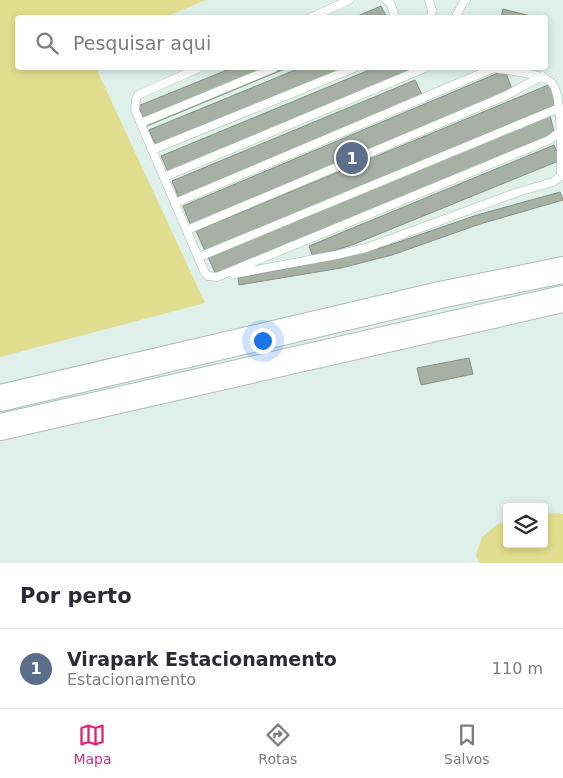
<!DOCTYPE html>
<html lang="pt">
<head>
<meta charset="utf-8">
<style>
	:root { --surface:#fff; --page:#f7f7f7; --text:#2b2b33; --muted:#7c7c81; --line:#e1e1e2; --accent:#db2777 }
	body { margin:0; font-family:"DejaVu Sans",sans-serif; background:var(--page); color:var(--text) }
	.controls { position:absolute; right:15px; bottom:15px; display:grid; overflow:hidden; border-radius:5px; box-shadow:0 2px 8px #0003 }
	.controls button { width:45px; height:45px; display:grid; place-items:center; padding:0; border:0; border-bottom:1px solid var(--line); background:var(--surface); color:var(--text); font:25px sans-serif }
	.you { position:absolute; left:262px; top:340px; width:18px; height:18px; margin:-12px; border:4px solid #fff; border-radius:50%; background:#1a73e8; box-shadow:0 0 0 8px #1a73e833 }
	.badge { display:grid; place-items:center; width:32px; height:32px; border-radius:50%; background:var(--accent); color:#fff; font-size:16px; font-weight:700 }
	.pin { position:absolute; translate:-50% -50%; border:2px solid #fff; box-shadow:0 1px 5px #0006 }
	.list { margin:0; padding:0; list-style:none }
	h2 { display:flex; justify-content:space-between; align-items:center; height:65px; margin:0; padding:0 20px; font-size:21px }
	h2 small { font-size:16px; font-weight:400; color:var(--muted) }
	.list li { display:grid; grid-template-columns:32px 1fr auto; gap:15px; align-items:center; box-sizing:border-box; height:80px; padding:0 20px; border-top:1px solid var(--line) }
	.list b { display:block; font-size:19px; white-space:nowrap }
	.list p { margin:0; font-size:16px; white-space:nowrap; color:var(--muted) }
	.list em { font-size:16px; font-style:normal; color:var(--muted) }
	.icon { flex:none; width:28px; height:28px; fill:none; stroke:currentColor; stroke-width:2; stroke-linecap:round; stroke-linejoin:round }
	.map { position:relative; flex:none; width:563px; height:563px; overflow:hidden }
	.search { position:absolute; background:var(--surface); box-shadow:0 2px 8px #0003; left:15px; right:15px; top:15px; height:55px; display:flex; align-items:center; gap:12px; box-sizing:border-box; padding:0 18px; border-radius:5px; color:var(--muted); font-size:19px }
	.sheet { height:145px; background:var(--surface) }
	nav { display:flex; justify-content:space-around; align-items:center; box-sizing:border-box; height:70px; border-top:1px solid var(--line); background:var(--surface); font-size:14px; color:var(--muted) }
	nav a { display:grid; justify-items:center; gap:2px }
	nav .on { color:var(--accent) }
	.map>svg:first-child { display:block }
	.green { fill:#e2de8f }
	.building { fill:#a6b0a4; stroke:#879084 }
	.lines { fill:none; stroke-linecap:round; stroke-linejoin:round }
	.lane-casing { stroke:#adbdb7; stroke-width:9 }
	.highway-casing { stroke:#adbdb7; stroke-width:28 }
	.lane { stroke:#fff; stroke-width:8 }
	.highway { stroke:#fff; stroke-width:26 }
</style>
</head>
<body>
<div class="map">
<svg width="563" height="563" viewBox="0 0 563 563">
	<rect width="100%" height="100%" fill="#dff0ea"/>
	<path class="green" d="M 0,0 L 206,0 L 165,17 L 18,18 L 18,68 L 96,68 L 205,303 L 0,357 Z
		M 557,513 L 563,514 L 563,563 L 480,563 L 476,555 L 482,537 L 498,524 L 507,521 L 507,544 L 544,544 L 544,514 Z"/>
	<path class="building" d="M 381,6 L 387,18 L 353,18 Z
		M 503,9 L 539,18 L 501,18 Z
		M 232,68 L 287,68 L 147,126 L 138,106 Z
		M 300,68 L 354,68 L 158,150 L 149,130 Z
		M 374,68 L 411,68 L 413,73 L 170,176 L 161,156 Z
		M 505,70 L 513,92 L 191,226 L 183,206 Z
		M 415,80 L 424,99 L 180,201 L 172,181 Z
		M 553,83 L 555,105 L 205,251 L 196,231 Z
		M 550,115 L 555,137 L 217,277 L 208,257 Z
		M 554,145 L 561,160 L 352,245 L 313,257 L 309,246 Z
		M 560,192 L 563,200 L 480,224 L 392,255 L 341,268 L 239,285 L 238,278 L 340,258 L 387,246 L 477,215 Z
		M 469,358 L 473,374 L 421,385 L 417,368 Z"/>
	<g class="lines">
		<g class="lane-casing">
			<path id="lane" d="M 386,0 L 391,4 L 395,18
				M 429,0 L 432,10 L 431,18
				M 310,18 L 349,0
				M 455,18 L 464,1 L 466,0
				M 199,68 L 138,95 L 136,99 L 135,110 L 204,271 L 208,276 L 217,277 L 549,140 L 561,131
				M 141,123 L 274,68
				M 152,150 L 354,68
				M 164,177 L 425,68
				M 175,203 L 494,68
				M 187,230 L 505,96 L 542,76
				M 199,257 L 559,108
				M 234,274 L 336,255 L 366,248 L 518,192 L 553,182 L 561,176 C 561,158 563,92 551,82 C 540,73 506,70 492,68"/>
		</g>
		<g class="highway-casing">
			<path id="highway" d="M 0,398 L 440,295 L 563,270
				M 0,427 L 563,299"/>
		</g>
		<use href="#lane" class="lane"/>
		<use href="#highway" class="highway"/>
	</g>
</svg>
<div class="controls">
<button><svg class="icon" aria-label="layers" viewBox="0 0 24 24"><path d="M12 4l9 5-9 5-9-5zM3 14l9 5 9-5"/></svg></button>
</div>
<div class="you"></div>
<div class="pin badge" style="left:352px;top:158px;background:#5c6f8a">1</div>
<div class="search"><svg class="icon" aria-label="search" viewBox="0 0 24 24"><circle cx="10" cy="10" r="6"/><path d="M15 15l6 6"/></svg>Pesquisar aqui</div>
</div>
<section class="sheet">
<h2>Por perto<small></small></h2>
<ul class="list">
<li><span class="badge" style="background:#5c6f8a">1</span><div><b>Virapark Estacionamento</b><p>Estacionamento</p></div><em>110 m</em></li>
</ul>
</section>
<nav>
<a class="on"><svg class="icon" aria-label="map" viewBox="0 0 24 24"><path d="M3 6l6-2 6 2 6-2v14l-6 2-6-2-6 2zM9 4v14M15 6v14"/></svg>Mapa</a>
<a><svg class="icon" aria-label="directions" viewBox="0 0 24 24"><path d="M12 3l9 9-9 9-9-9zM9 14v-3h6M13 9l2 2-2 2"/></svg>Rotas</a>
<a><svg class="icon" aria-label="saved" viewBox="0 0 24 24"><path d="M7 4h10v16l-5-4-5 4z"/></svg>Salvos</a>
</nav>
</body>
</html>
